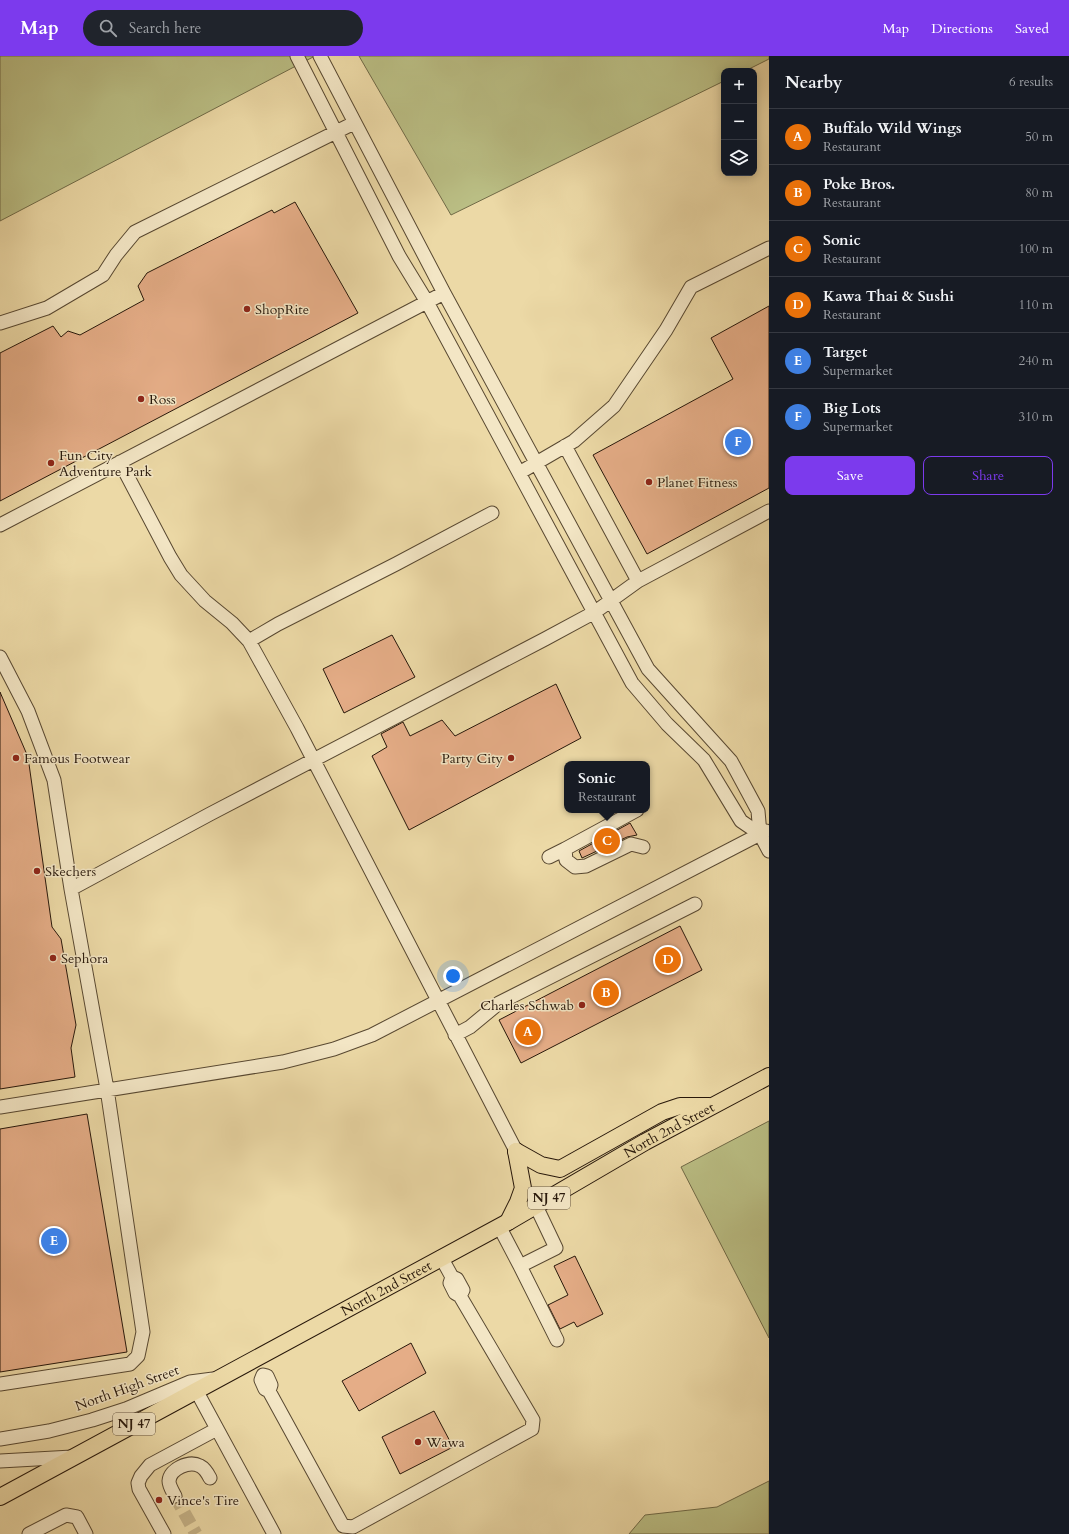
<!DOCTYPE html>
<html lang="en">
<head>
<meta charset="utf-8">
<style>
	:root { --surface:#171b24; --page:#20242c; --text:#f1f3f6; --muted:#9ea1a6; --line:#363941; --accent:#7c3aed }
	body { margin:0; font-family:Cardo,serif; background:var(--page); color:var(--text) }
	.controls { position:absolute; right:12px; top:12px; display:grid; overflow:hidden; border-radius:8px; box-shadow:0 2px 10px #0003 }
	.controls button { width:36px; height:36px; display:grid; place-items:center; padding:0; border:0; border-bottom:1px solid var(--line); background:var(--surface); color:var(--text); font:20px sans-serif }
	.you { position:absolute; left:453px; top:920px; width:14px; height:14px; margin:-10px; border:3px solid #fff; border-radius:50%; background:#1a73e8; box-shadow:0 0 0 6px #1a73e833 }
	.badge { display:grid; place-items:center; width:26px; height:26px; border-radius:50%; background:var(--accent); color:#fff; font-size:13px; font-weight:700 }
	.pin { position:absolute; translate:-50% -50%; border:2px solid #fff; box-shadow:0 1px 4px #0006 }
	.popup { position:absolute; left:564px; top:705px; width:86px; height:52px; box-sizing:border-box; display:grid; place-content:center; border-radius:8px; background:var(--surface); filter:drop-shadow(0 1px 3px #0005); font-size:13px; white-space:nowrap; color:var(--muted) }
	.popup b { font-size:15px; color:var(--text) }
	.popup::after { content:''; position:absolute; left:50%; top:100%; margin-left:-8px; border:8px solid transparent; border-top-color:var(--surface) }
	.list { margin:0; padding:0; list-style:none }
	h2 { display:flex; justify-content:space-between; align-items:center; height:52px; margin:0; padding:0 16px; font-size:17px }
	h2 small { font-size:13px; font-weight:400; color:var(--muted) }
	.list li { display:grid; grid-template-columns:26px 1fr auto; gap:12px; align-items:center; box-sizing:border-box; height:56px; padding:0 16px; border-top:1px solid var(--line) }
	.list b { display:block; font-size:15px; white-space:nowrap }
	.list p { margin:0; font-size:13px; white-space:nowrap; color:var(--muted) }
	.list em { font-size:13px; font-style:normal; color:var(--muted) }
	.actions { display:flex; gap:8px; padding:12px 16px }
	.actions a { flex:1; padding:9px 0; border:1px solid var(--accent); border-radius:8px; text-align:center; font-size:14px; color:var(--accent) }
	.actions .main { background:var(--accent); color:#fff }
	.icon { flex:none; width:22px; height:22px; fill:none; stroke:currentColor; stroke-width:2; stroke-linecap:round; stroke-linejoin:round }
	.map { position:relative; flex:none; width:769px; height:1478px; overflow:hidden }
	header { display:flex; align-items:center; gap:24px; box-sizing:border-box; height:56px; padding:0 20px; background:var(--accent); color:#fff }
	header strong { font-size:19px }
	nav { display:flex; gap:22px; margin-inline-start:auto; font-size:14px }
	.search { width:280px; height:36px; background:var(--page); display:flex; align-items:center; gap:10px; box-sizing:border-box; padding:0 14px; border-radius:22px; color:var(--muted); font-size:15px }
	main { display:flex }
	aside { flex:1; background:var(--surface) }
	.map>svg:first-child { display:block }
	.green { fill:#babe84; stroke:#706a47 }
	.building { fill:#e5ad87; stroke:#27170a }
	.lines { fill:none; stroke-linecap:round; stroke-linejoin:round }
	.minor-tunnel { stroke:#c5b287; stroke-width:13; stroke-dasharray:13 6; stroke-linecap:butt }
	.minor-casing { stroke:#584831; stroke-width:15 }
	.major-casing { stroke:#27170a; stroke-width:18 }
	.minor { stroke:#f3e6c5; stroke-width:13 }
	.major { stroke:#ecd9a6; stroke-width:16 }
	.poi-dot { fill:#8f2418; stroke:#f3e6c5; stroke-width:1.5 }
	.labels { text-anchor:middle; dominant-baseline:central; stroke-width:3; stroke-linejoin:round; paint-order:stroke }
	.shield { fill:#f3e6c5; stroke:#645542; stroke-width:1 }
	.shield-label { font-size:13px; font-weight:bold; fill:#27170a }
	.poi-label { font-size:14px; fill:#27170a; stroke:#f3e6c5; text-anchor:start }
	.street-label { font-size:14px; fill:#27170a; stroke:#f3e6c5 }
</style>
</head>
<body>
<header>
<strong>Map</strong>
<div class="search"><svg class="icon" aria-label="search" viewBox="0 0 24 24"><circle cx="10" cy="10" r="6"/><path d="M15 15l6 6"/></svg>Search here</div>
<nav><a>Map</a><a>Directions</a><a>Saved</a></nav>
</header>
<main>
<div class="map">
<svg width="769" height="1478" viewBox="0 0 769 1478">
	<rect width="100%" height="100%" fill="#ecd9a6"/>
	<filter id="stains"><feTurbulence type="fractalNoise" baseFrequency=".005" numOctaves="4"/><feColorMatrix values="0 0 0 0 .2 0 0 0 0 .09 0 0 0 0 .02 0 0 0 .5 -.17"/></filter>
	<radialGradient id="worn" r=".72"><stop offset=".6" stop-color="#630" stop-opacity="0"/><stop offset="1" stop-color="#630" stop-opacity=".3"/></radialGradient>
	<path class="green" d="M 0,0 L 315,0 L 0,165 Z
		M 359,0 L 769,0 L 769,3 L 745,15 L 724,15 L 724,25 L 451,159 Z
		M 769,1065 L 769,1282 L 681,1111 Z
		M 769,1425 L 769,1478 L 629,1478 L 645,1459 L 717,1451 Z"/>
	<path class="building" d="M 295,146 L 358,257 L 0,445 L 0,297 L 53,270 L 61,281 L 68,275 L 80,279 L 144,244 L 138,230 L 147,217 L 272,154 L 274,157 Z
		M 769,250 L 769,432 L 647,498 L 593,399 L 733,323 L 711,282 Z
		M 392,579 L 415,621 L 344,657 L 323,613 Z
		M 556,628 L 581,682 L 409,774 L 372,700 L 387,691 L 381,678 L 403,666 L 410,680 L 442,664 L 455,680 Z
		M 0,636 L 28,701 L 52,871 L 61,883 L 76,969 L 71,992 L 75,1021 L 0,1033 Z
		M 630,767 L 637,779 L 627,781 L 582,802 L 579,795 Z
		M 680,870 L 702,914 L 521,1007 L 499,964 Z
		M 87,1058 L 127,1296 L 0,1316 L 0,1073 Z
		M 575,1200 L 603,1258 L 577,1271 L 574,1266 L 560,1273 L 548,1249 L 568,1239 L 554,1210 Z
		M 411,1287 L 426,1317 L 359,1355 L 342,1325 Z
		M 434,1355 L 453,1391 L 400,1418 L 382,1381 Z"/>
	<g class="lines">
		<path class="minor-tunnel" d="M 175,1440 L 196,1478"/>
		<g class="minor-casing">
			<path id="minor" d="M 297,0 L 399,200 L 427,246 L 632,627 L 667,668 L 704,704 L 741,765 L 760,778
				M 320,0 L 444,237 L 648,613 L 731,705 L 758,755 L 760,778 L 769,795
				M 0,267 L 47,252 L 103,219 L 116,199 L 135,176 L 354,67
				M 565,390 L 638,525
				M 120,406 L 170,501 L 181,519 L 205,545 L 232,567 L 249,585 L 297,672 L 516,1095
				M 519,417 L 574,385 L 614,350 L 666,274 L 691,231 L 769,192
				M 0,469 L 444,237
				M 249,585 L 278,568 L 396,508 L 492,457
				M 0,601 L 28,655 L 54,724 L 71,833 L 107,1033 L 143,1276 L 138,1300 L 130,1308 L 0,1328
				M 637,754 L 565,793 L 566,804 L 575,811 L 586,810 L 631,788 L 643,791
				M 549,801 L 565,793
				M 71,833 L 210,758 L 545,583 L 595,556 L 638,525 L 769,455
				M 455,979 L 470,971 L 499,947 L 695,848
				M 0,1051 L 283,1006 L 334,993 L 372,979 L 766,775
				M 499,1170 L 520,1210 L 556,1192 L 536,1150
				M 441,1201 L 452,1221 L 457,1223 L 463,1234 L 460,1240 L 455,1237 L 450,1227 L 452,1221
				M 520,1210 L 557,1284
				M 196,1334 L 274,1478
				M 269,1335 L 271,1329 L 267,1320 L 263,1319 L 261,1324 L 265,1333 L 269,1335 L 343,1470 L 353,1471 L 532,1373 L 533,1364 L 460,1240
				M 0,1383 L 49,1375 L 92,1364 L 126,1353 L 190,1326 L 213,1323
				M 0,1405 L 72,1401
				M 175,1440 C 173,1436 169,1430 169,1425 C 170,1413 189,1404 200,1410 C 204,1412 208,1418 210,1422
				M 29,1478 L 66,1459 L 77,1461 L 86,1478
				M 164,1478 L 139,1433 L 138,1427 L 141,1420 L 150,1409 L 217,1373"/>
		</g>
		<g class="major-casing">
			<g id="major">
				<path d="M 516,1095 L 541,1109 L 560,1113 L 662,1056 L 680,1050 L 709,1050"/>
				<path d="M 508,1166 L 518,1146 L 523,1132 L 516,1095"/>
				<path id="s1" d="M 0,1441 L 508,1166 L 645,1086 L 769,1020"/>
			</g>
		</g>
		<use href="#minor" class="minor"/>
		<use href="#major" class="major"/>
	</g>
	<g class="poi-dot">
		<circle cx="247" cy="253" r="4"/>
		<circle cx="141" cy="343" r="4"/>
		<circle cx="51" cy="407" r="4"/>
		<circle cx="649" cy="426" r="4"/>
		<circle cx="16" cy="702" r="4"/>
		<circle cx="511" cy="702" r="4"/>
		<circle cx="37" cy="815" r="4"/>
		<circle cx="53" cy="902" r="4"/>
		<circle cx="582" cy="949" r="4"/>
		<circle cx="418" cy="1386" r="4"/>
		<circle cx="159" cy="1444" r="4"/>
	</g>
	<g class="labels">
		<g class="shield">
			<rect x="528" y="1131" width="42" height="22" rx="3"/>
			<rect x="113" y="1357" width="42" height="22" rx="3"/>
		</g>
		<g class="shield-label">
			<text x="549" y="1142">NJ 47</text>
			<text x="134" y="1368">NJ 47</text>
		</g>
		<g class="poi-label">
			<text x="255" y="253">ShopRite</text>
			<text x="149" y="343">Ross</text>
			<text x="59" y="399">Fun City<tspan x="59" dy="16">Adventure Park</tspan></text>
			<text x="657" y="426">Planet Fitness</text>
			<text x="24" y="702">Famous Footwear</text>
			<text x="503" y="702" text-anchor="end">Party City</text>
			<text x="45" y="815">Skechers</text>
			<text x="61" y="902">Sephora</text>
			<text x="574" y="949" text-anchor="end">Charles Schwab</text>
			<text x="426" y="1386">Wawa</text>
			<text x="167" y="1444">Vince's Tire</text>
		</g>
		<g class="street-label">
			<text stroke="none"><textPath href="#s1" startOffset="763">North 2nd Street</textPath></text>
			<text stroke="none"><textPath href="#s1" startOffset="439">North 2nd Street</textPath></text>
			<text transform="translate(127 1332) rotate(-20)">North High Street</text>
		</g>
	</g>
	<rect width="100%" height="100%" filter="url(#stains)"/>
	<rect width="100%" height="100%" fill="url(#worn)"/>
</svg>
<div class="controls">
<button>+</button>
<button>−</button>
<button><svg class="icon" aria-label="layers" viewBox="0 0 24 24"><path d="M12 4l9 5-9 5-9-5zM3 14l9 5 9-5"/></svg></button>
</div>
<div class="you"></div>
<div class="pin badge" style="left:528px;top:976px;background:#e8710a">A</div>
<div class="pin badge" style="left:606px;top:937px;background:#e8710a">B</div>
<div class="pin badge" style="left:607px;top:785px;background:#e8710a">C</div>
<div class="popup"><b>Sonic</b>Restaurant</div>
<div class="pin badge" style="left:668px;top:904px;background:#e8710a">D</div>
<div class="pin badge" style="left:54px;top:1185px;background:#3f7fe0">E</div>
<div class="pin badge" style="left:738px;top:386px;background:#3f7fe0">F</div>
</div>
<aside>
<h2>Nearby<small>6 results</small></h2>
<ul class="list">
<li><span class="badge" style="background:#e8710a">A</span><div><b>Buffalo Wild Wings</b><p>Restaurant</p></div><em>50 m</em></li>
<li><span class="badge" style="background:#e8710a">B</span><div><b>Poke Bros.</b><p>Restaurant</p></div><em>80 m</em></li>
<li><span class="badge" style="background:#e8710a">C</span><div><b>Sonic</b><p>Restaurant</p></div><em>100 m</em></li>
<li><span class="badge" style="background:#e8710a">D</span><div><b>Kawa Thai &amp; Sushi</b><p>Restaurant</p></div><em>110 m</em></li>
<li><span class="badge" style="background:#3f7fe0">E</span><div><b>Target</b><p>Supermarket</p></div><em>240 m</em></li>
<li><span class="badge" style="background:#3f7fe0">F</span><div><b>Big Lots</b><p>Supermarket</p></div><em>310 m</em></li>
</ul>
<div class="actions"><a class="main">Save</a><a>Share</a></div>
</aside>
</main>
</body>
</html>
